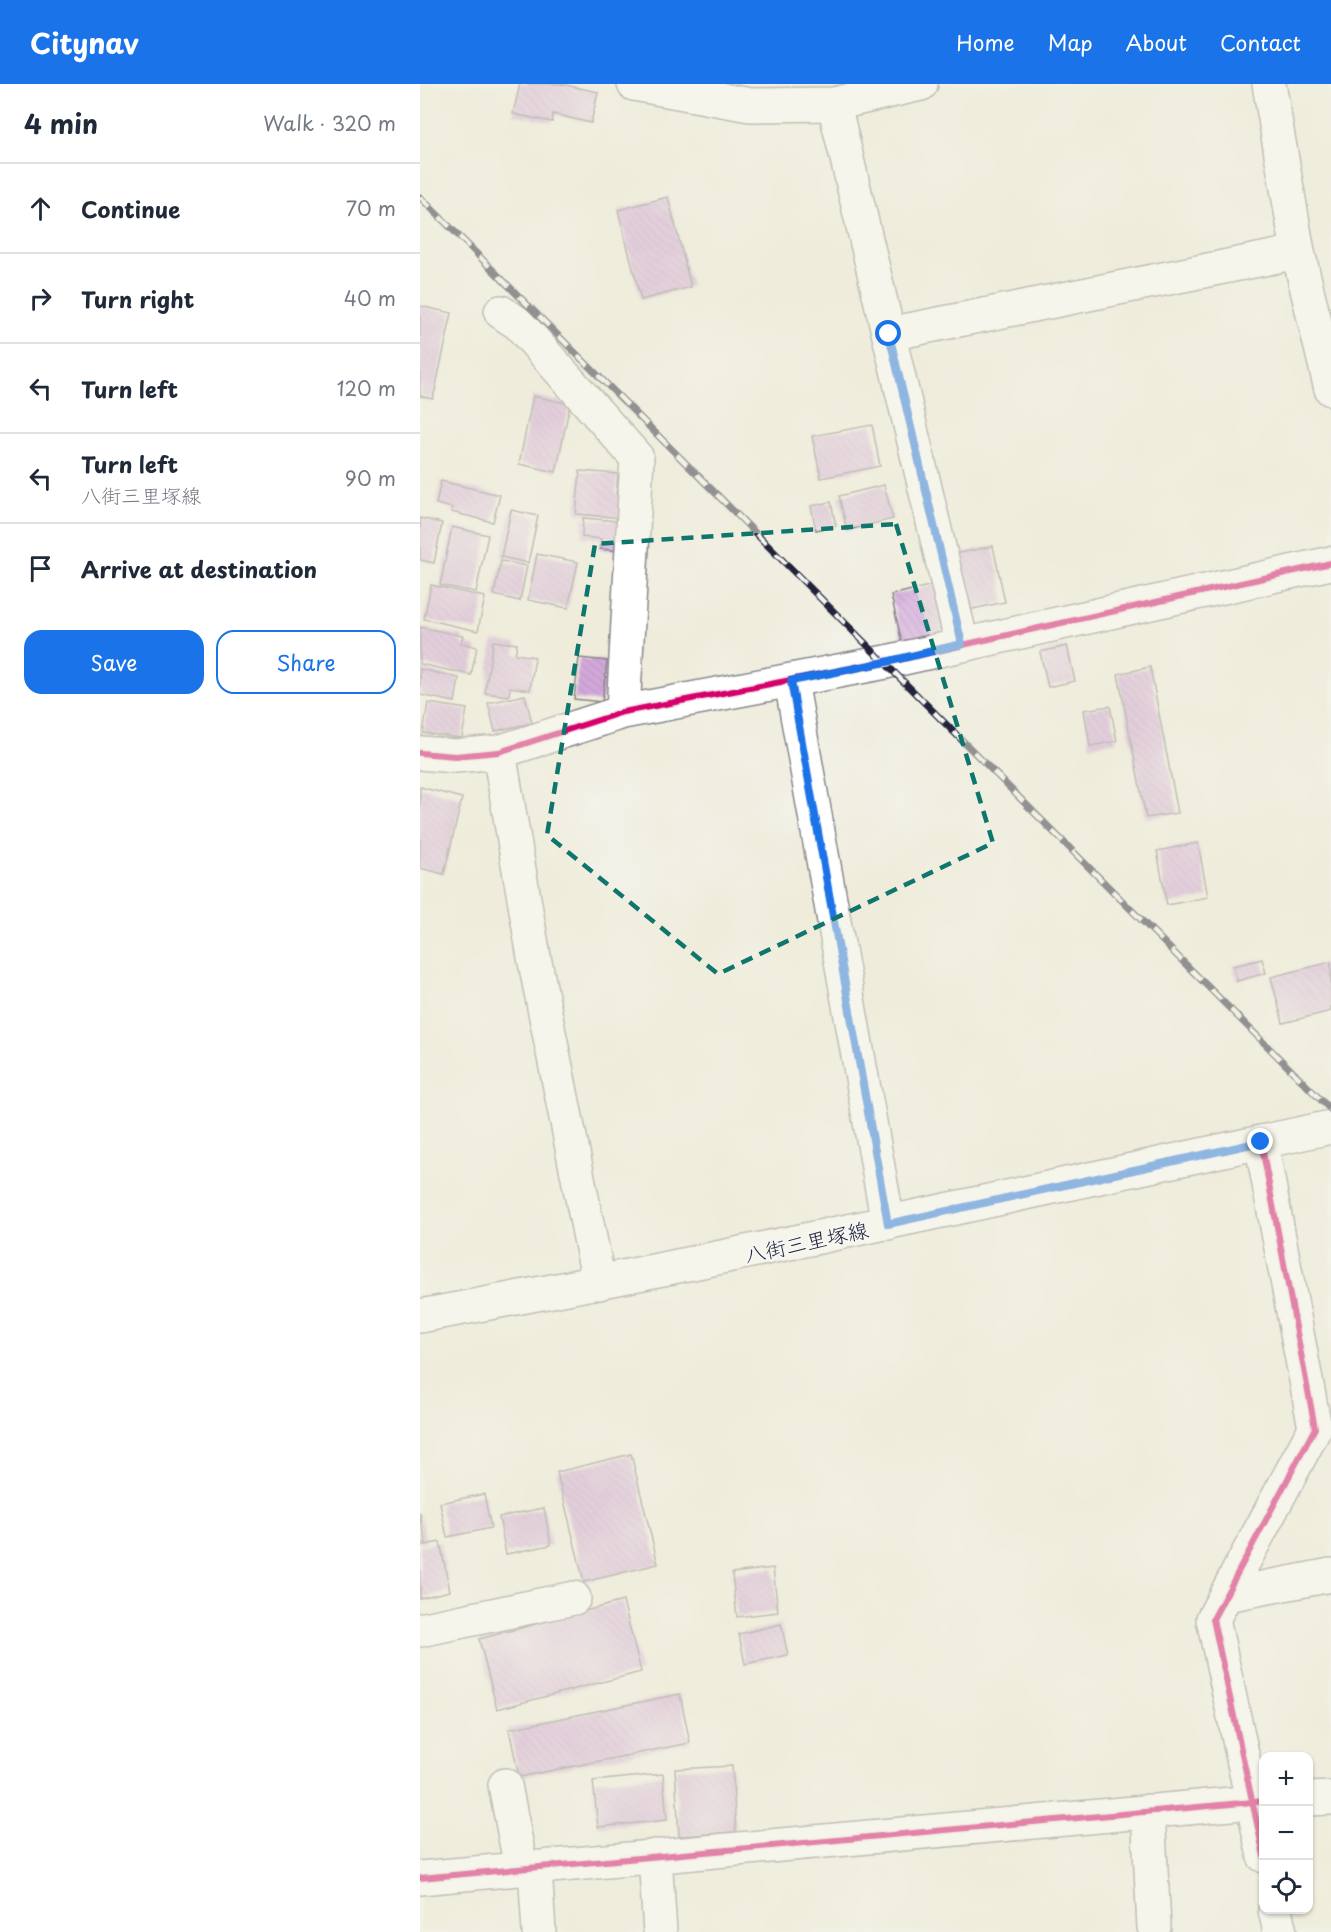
<!DOCTYPE html>
<html lang="en">
<head>
<meta charset="utf-8">
<style>
	:root { --surface:#fff; --page:#f2f2f3; --text:#1f2937; --muted:#747a83; --line:#e0e1e3; --accent:#1a73e8 }
	body { margin:0; font-family:"Playpen Sans","Klee One",sans-serif; background:var(--page); color:var(--text) }
	.controls { position:absolute; right:18px; bottom:18px; display:grid; overflow:hidden; border-radius:12px; box-shadow:0 2px 4px #0004 }
	.controls button { width:54px; height:54px; display:grid; place-items:center; padding:0; border:0; border-bottom:2px solid var(--line); background:var(--surface); color:var(--text); font:30px sans-serif }
	.stop { position:absolute; width:18px; height:18px; margin:-14px; border:4px solid #1a73e8; border-radius:50%; background:#fff }
	.stop.end { background:#1a73e8; border-color:#fff; box-shadow:0 2px 6px #0008 }
	.list { margin:0; padding:0; list-style:none }
	h2 { display:flex; justify-content:space-between; align-items:center; height:78px; margin:0; padding:0 24px; font-size:26px }
	h2 small { font-size:20px; font-weight:400; color:var(--muted) }
	.list li { display:grid; grid-template-columns:39px 1fr auto; gap:18px; align-items:center; box-sizing:border-box; height:90px; padding:0 24px; border-top:2px solid var(--line) }
	.list b { display:block; font-size:22px; white-space:nowrap }
	.list p { margin:0; font-size:20px; white-space:nowrap; color:var(--muted) }
	.list em { font-size:20px; font-style:normal; color:var(--muted) }
	.actions { display:flex; gap:12px; padding:18px 24px }
	.actions a { flex:1; padding:14px 0; border:2px solid var(--accent); border-radius:18px; text-align:center; font-size:21px; color:var(--accent) }
	.actions .main { background:var(--accent); color:#fff }
	.icon { flex:none; width:33px; height:33px; fill:none; stroke:currentColor; stroke-width:2; stroke-linecap:round; stroke-linejoin:round }
	.map { position:relative; flex:none; width:911px; height:1848px; overflow:hidden }
	header { display:flex; align-items:center; gap:36px; box-sizing:border-box; height:84px; padding:0 30px; background:var(--accent); color:#fff }
	header strong { font-size:28px }
	nav { display:flex; gap:33px; margin-inline-start:auto; font-size:21px }
	main { display:flex }
	aside { flex:1; background:var(--surface) }
	.map>svg:first-child { display:block }
	.building { fill:url(#building-back-hatch) }
	.lines { fill:none; stroke-linecap:round; stroke-linejoin:round }
	.minor-casing { stroke:#88878b; stroke-width:36 }
	.major-casing { stroke:#88878b; stroke-width:36 }
	.minor { stroke:#fff; stroke-width:33 }
	.major { stroke:#fff; stroke-width:33 }
	.rail-casing { stroke:#22223b; stroke-width:7 }
	.rail { stroke:#f6f6f2; stroke-width:4.5; stroke-dasharray:14; stroke-linecap:butt }
	.cycleway-casing { stroke:#f6f6f2; stroke-width:10 }
	.cycleway { stroke:#d6006c; stroke-width:6 }
	.route { stroke:#1a73e8; stroke-width:8 }
	.marked { fill:none; stroke:#0f766e; stroke-width:4.5; stroke-dasharray:12 8; stroke-linejoin:round }
	.labels { text-anchor:middle; dominant-baseline:central; stroke-width:4.5; stroke-linejoin:round; paint-order:stroke }
	.street-label { font-size:21px; fill:#22223b; stroke:#f6f6f2 }
</style>
</head>
<body>
<header>
<strong>Citynav</strong>
<nav><a>Home</a><a>Map</a><a>About</a><a>Contact</a></nav>
</header>
<main>
<aside>
<h2>4 min<small>Walk · 320 m</small></h2>
<ul class="list">
<li><svg class="icon" aria-label="ahead" viewBox="0 0 24 24"><path d="M12 20V5M6 11l6-6 6 6"/></svg><div><b>Continue</b></div><em>70 m</em></li>
<li><svg class="icon" aria-label="right" viewBox="0 0 24 24"><path d="M7 20v-9h11M14 6l5 5-5 5"/></svg><div><b>Turn right</b></div><em>40 m</em></li>
<li><svg class="icon" aria-label="left" viewBox="0 0 24 24"><path d="M17 20v-9H6M10 6l-5 5 5 5"/></svg><div><b>Turn left</b></div><em>120 m</em></li>
<li><svg class="icon" aria-label="left" viewBox="0 0 24 24"><path d="M17 20v-9H6M10 6l-5 5 5 5"/></svg><div><b>Turn left</b><p>八街三里塚線</p></div><em>90 m</em></li>
<li><svg class="icon" aria-label="arrive" viewBox="0 0 24 24"><path d="M6 21V4h12l-3 4 3 4H6"/></svg><div><b>Arrive at destination</b></div></li>
</ul>
<div class="actions"><a class="main">Save</a><a>Share</a></div>
</aside>
<div class="map">
<svg width="911" height="1848" viewBox="0 0 911 1848">
	<defs>
		<pattern id="building-back-hatch" width="6" height="6" patternUnits="userSpaceOnUse" patternTransform="scale(1.5)"><rect width="6" height="6" fill="#d4a9db"/><path d="M-1 5l2 2M0 0l6 6M5-1l2 2" fill="none" stroke="#b691bd"/></pattern>
	</defs>
	<rect width="100%" height="100%" fill="#f6f6f2"/>
	<filter id="ink" filterUnits="userSpaceOnUse"><feTurbulence type="fractalNoise" baseFrequency=".0167" numOctaves="2"/><feDisplacementMap in="SourceGraphic" scale="12" xChannelSelector="R" yChannelSelector="G"/><feConvolveMatrix kernelMatrix="1 2 1 2 8 2 1 2 1" color-interpolation-filters="sRGB"/></filter>
	<filter id="wash" filterUnits="userSpaceOnUse"><feTurbulence type="fractalNoise" baseFrequency=".008" numOctaves="4" result="noise"/><feDisplacementMap in="SourceGraphic" scale="24" xChannelSelector="R" yChannelSelector="G"/><feGaussianBlur stdDeviation="1.35" result="paint"/><feColorMatrix in="noise" values="0 0 0 0 0 0 0 0 0 0 0 0 0 0 0 0 0 1.4 0 .05"/><feComposite in="paint" operator="in"/></filter>
	<g filter="url(#wash)">
		<rect width="100%" height="100%" fill="#efecdb"/>
		<g id="blocks">
			<path class="building" d="M 100,0 L 141,0 L 178,8 L 171,39 L 133,30 L 132,38 L 93,30 Z
				M 248,113 L 271,203 L 221,216 L 198,126 Z
				M 0,222 L 32,229 L 13,315 L 0,312 Z
				M 113,312 L 150,320 L 136,388 L 99,380 Z
				M 452,341 L 460,382 L 401,394 L 392,352 Z
				M 160,387 L 198,390 L 196,410 L 207,410 L 205,434 L 156,430 Z
				M 21,397 L 80,411 L 73,438 L 31,428 L 32,424 L 16,420 Z
				M 464,401 L 473,435 L 427,446 L 419,412 Z
				M 411,418 L 416,442 L 396,446 L 391,422 Z
				M 91,426 L 118,432 L 108,479 L 81,473 Z
				M 0,434 L 22,439 L 14,479 L 0,476 Z
				M 163,434 L 198,437 L 202,467 L 180,465 L 181,455 L 162,453 Z
				M 32,443 L 68,451 L 56,508 L 20,501 Z
				M 573,462 L 585,518 L 548,526 L 535,470 Z
				M 117,470 L 158,478 L 148,524 L 108,516 Z
				M 81,477 L 107,482 L 100,517 L 74,511 Z
				M 517,500 L 528,547 L 482,559 L 471,511 Z
				M 11,501 L 65,513 L 58,547 L 4,535 Z
				M 0,543 L 43,552 L 41,559 L 57,563 L 51,591 L 0,580 Z
				M 73,557 L 97,560 L 95,570 L 115,573 L 110,606 L 90,603 L 89,612 L 65,609 Z
				M 647,562 L 655,597 L 628,603 L 620,568 Z
				M 159,574 L 187,577 L 182,618 L 154,615 Z
				M 730,583 L 758,729 L 726,734 L 698,590 Z
				M 0,585 L 39,594 L 35,618 L 0,611 Z
				M 105,611 L 112,639 L 75,647 L 68,619 Z
				M 8,619 L 47,625 L 42,654 L 3,649 Z
				M 690,622 L 697,657 L 670,662 L 664,626 Z
				M 0,703 L 42,714 L 24,790 L 0,784 Z
				M 778,759 L 788,813 L 747,821 L 737,767 Z
				M 842,875 L 846,889 L 817,897 L 813,882 Z
				M 911,878 L 911,927 L 863,939 L 851,893 Z
				M 211,1370 L 238,1480 L 164,1498 L 137,1388 Z
				M 64,1410 L 71,1444 L 27,1453 L 20,1419 Z
				M 124,1424 L 131,1461 L 86,1470 L 79,1433 Z
				M 0,1429 L 6,1459 L 0,1459 Z
				M 20,1458 L 30,1507 L 0,1514 L 0,1462 Z
				M 353,1484 L 358,1528 L 317,1533 L 312,1489 Z
				M 203,1517 L 221,1588 L 77,1625 L 59,1555 Z
				M 361,1540 L 368,1571 L 325,1580 L 319,1550 Z
				M 260,1610 L 270,1659 L 99,1693 L 89,1645 Z
				M 312,1682 L 316,1748 L 259,1752 L 255,1685 Z
				M 243,1690 L 247,1736 L 178,1743 L 173,1697 Z"/>
		</g>
	</g>
	<g filter="url(#ink)">
		<use href="#blocks" fill-opacity="0" stroke="#88878b" stroke-width="1.5"/>
		<g class="lines">
			<g class="minor-casing">
				<path id="minor" d="M 214,0 L 330,21 L 414,20 L 501,0
					M 849,0 L 878,168 L 911,305
					M 414,20 L 542,560
					M 81,228 L 99,240 L 217,374 L 203,628
					M 469,250 L 878,168
					M 371,597 L 468,1139
					M 79,668 L 114,873 L 179,1199
					M 0,669 L 35,672 L 79,668 L 203,628 L 466,578 L 911,479
					M 841,1058 L 895,1344 L 793,1535 L 844,1772
					M 806,1511 L 911,1491
					M 0,1546 L 154,1514
					M 85,1701 L 101,1784
					M 888,1715 L 911,1714
					M 728,1727 L 734,1843
					M 235,1772 L 240,1848
					M 115,1783 L 119,1848
					M 0,1794 L 844,1717
					M 855,1826 L 860,1848"/>
			</g>
			<g class="major-casing">
				<path id="major" d="M 0,1232 C 305,1176 608,1108 911,1043"/>
			</g>
			<use href="#minor" class="minor"/>
			<use href="#major" class="major"/>
			<g class="rail-casing">
				<path id="rail" d="M 0,113 L 911,1026"/>
			</g>
			<use href="#rail" class="rail"/>
			<g class="cycleway-casing">
				<path id="cycleway" d="M 0,669 L 35,672 L 79,668 L 203,628 L 466,578 L 911,479
					M 841,1058 L 895,1344 L 793,1535 L 844,1772
					M 0,1794 L 844,1717"/>
			</g>
			<use href="#cycleway" class="cycleway"/>
		</g>
	</g>
	<g class="lines" filter="url(#ink)">
		<path class="route" d="M 469,250 L 542,560 L 466,578 L 371,597 L 468,1140 L 841,1058"/>
	</g>
	<path d="M0 0H911V1848H0ZM 476,440 L 573,759 L 298,890 L 127,751 L 175,460 Z" fill="#efecdb" fill-opacity=".55" fill-rule="evenodd"/>
	<path class="marked" d="M 476,440 L 573,759 L 298,890 L 127,751 L 175,460 Z"/>
	<g class="labels">
		<g class="street-label">
			<text transform="translate(386 1157) rotate(-12)">八街三里塚線</text>
		</g>
	</g>
</svg>
<div class="controls">
<button>+</button>
<button>−</button>
<button><svg class="icon" aria-label="locate" viewBox="0 0 24 24"><circle cx="12" cy="12" r="6"/><path d="M12 2v4M12 18v4M2 12h4M18 12h4"/></svg></button>
</div>
<div class="stop" style="left:469px;top:250px"></div>
<div class="stop end" style="left:841px;top:1058px"></div>
</div>
</main>
</body>
</html>
